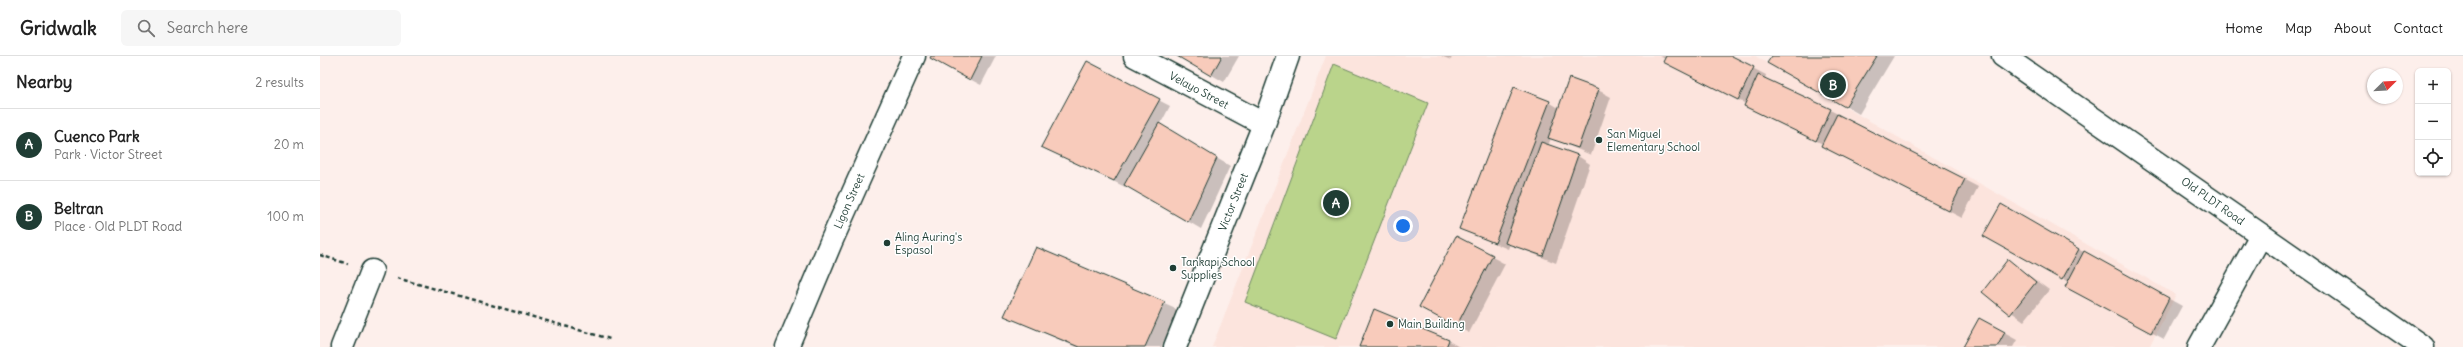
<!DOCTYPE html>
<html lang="en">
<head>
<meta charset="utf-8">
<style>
	:root { --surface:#fff; --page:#f6f6f6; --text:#222; --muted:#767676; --line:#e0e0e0; --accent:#1f3d34 }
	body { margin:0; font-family:Delius,sans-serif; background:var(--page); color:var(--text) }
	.controls { position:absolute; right:12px; top:12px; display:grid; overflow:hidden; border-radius:6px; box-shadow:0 1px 3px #0004 }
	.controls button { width:36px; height:36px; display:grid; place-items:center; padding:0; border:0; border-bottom:1px solid var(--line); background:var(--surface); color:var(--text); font:20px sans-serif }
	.compass { position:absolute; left:2047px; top:12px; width:36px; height:36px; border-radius:50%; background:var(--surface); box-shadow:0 1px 3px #0004; rotate:66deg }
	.you { position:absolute; left:1083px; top:170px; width:14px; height:14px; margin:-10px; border:3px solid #fff; border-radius:50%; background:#1a73e8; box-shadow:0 0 0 6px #1a73e833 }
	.badge { display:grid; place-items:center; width:26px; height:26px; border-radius:50%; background:var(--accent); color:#fff; font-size:13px; font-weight:700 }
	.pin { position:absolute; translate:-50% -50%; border:2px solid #fff; box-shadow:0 1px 4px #0006 }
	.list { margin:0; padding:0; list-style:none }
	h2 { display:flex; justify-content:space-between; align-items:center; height:52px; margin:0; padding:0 16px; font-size:17px }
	h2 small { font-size:13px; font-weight:400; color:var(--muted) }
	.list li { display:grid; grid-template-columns:26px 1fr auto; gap:12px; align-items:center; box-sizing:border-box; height:72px; padding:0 16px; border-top:1px solid var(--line) }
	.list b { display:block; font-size:15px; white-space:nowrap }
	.list p { margin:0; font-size:13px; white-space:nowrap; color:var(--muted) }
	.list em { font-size:13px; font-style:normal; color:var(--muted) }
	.icon { flex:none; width:22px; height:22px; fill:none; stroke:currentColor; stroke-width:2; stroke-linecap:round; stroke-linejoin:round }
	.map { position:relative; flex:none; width:2143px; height:291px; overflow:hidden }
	header { display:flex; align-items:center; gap:24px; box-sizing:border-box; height:56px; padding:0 20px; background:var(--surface); border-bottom:1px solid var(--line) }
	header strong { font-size:19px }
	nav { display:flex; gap:22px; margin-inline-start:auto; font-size:14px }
	.search { width:280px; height:36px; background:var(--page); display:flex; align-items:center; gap:10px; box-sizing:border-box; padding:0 14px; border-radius:6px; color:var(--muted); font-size:15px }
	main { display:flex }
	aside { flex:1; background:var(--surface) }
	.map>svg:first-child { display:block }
	.built { fill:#fce4dd }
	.green { fill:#bad48b; stroke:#6c8860 }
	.shadow { fill:#0003 }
	.building { fill:#f8cbbb; stroke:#1f3d34 }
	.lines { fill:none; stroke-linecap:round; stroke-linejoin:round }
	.minor-casing { stroke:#1f3d34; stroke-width:25 }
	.path { stroke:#1f3d34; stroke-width:2.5; stroke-dasharray:4 3; stroke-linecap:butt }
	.minor { stroke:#fff; stroke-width:22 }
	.poi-dot { fill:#1f3d34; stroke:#fff; stroke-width:1.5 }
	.labels { text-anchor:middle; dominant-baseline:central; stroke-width:3; stroke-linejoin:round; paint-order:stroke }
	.street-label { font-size:11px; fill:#1f3d34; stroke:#fff }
	.poi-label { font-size:11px; fill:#1f3d34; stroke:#fff; text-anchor:start }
</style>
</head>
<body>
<header>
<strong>Gridwalk</strong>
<div class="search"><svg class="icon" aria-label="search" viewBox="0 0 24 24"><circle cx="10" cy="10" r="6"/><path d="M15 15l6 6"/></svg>Search here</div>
<nav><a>Home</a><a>Map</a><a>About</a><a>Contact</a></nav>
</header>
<main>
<aside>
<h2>Nearby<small>2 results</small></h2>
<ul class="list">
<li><span class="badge">A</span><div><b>Cuenco Park</b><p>Park · Victor Street</p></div><em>20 m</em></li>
<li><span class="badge">B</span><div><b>Beltran</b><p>Place · Old PLDT Road</p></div><em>100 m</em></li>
</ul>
</aside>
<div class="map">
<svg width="2143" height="291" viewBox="0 0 2143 291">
	<rect width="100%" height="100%" fill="#fdefeb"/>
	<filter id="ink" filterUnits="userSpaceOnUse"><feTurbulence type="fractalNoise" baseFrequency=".025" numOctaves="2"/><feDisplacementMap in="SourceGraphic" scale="8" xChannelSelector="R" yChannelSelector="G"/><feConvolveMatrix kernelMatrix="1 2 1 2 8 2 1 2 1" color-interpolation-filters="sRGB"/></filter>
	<g filter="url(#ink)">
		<path class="built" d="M 1006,0 L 1435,0 L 1856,239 L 1829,291 L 892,291 Z"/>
		<path class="green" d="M 1014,8 L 1108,47 L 1016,283 L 925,246 Z"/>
		<path class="shadow" d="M 612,0 L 676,0 L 661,29 L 621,8 Z
			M 859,0 L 919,0 L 904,26 Z
			M 1121,0 L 1132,0 L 1131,4 Z
			M 1339,0 L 1409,0 L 1446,19 L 1445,23 L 1510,54 L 1658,131 L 1642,162 L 1515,97 L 1503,88 L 1438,57 L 1425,50 L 1426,48 L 1344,6 L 1346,3 Z
			M 1453,0 L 1574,0 L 1539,58 L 1449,6 Z
			M 767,7 L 850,50 L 840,69 L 910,110 L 881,173 L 806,129 L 805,131 L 722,90 Z
			M 1278,34 L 1291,41 L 1271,99 L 1231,82 L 1228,90 L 1258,100 L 1270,108 L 1236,207 L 1190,188 L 1188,193 L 1140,173 L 1229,46 L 1239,52 Z
			M 1665,179 L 1758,193 L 1862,250 L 1844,283 L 1759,238 L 1748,226 Z
			M 1136,181 L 1185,208 L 1149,277 L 1113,258 Z
			M 716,192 L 858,254 L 841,291 L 756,291 L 686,260 Z
			M 1688,204 L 1729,234 L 1704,265 L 1663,236 Z
			M 1684,277 L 1697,284 L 1693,291 L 1645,291 Z
			M 1129,285 L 1139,291 L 1040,291 Z"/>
		<path class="building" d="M 611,0 L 662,0 L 650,24 L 610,2 Z
			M 857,0 L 902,0 L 891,20 Z
			M 1346,0 L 1412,0 L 1434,11 L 1418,44 L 1343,6 Z
			M 1452,0 L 1557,0 L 1525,51 L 1447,7 Z
			M 767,5 L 840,43 L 794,125 L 721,91 Z
			M 1438,19 L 1511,53 L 1496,85 L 1424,50 Z
			M 1249,22 L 1279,33 L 1258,92 L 1228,82 Z
			M 1194,31 L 1230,45 L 1175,187 L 1139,173 Z
			M 1517,58 L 1645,123 L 1629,155 L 1501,90 Z
			M 839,67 L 897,102 L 868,166 L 804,129 Z
			M 1221,86 L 1258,99 L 1223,200 L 1185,187 Z
			M 1681,148 L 1759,193 L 1742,224 L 1663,180 Z
			M 1136,180 L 1173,199 L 1136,271 L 1099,251 Z
			M 716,191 L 845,246 L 825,291 L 759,291 L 684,260 Z
			M 1764,195 L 1849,242 L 1831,277 L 1745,231 Z
			M 1688,203 L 1716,226 L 1690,259 L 1662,236 Z
			M 1054,253 L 1129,284 L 1126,291 L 1039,291 Z
			M 1659,262 L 1685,276 L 1677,291 L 1643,291 Z"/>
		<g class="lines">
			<g class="minor-casing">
				<path id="minor" d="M 815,0 L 944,68
					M 1683,0 L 2103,291
					M 22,291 L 52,215
					M 467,291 L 511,186 L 594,0
					M 855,291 L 944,68 L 968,0
					M 1879,291 L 1941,179"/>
			</g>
			<path class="path" d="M 0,199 L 28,208
				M 77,222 L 290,283"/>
			<use href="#minor" class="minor"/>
		</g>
	</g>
	<g class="poi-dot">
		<circle cx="1279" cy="84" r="4"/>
		<circle cx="567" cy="187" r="4"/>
		<circle cx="853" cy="212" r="4"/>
		<circle cx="1070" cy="268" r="4"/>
	</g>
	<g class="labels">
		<g class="street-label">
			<text transform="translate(879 34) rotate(28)">Velayo Street</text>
			<text transform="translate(529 145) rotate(-66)">Ligon Street</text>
			<text transform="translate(1893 145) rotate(35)">Old PLDT Road</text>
			<text transform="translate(913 146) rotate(-68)">Victor Street</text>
		</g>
		<g class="poi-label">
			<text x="1287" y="78">San Miguel<tspan x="1287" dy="13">Elementary School</tspan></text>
			<text x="575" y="181">Aling Auring's<tspan x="575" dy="13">Espasol</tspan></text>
			<text x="861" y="206">Tankapi School<tspan x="861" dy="13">Supplies</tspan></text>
			<text x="1078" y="268">Main Building</text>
		</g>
	</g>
</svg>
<div class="controls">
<button>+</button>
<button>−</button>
<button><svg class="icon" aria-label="locate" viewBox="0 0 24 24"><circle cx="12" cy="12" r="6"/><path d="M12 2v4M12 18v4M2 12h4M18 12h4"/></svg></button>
</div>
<svg class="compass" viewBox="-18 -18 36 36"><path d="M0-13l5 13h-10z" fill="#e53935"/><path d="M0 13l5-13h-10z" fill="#767676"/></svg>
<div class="you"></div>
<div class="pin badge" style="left:1016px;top:147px">A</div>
<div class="pin badge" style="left:1513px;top:29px">B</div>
</div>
</main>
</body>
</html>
